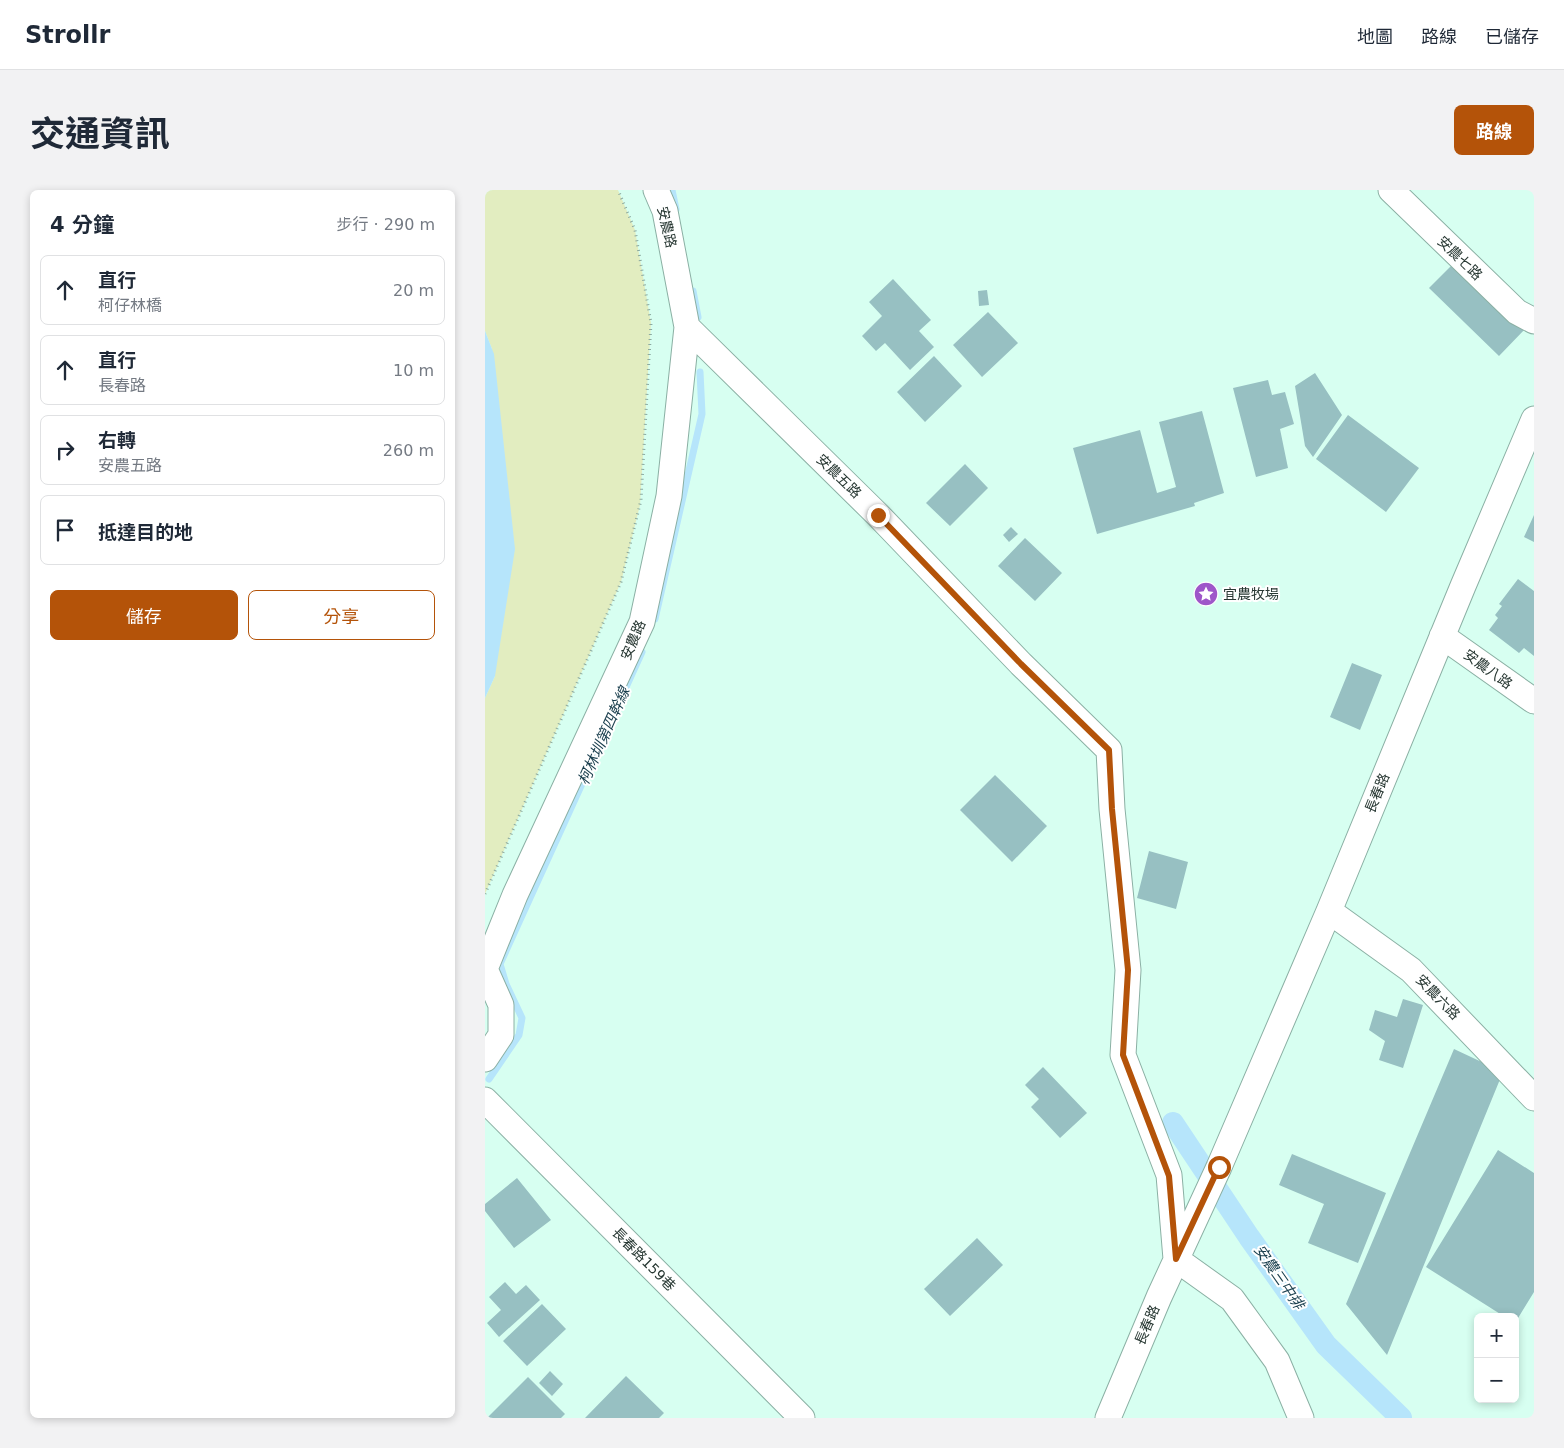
<!DOCTYPE html>
<html lang="zh-TW">
<head>
<meta charset="utf-8">
<style>
	:root { --surface:#fff; --page:#f2f2f3; --text:#1f2937; --muted:#747a83; --line:#e0e1e3; --accent:#b45309 }
	body { margin:0; font-family:"DejaVu Sans","Noto Sans TC",sans-serif; background:var(--page); color:var(--text) }
	.controls { position:absolute; right:15px; bottom:15px; display:grid; overflow:hidden; border-radius:8px; box-shadow:0 2px 8px #0003 }
	.controls button { width:45px; height:45px; display:grid; place-items:center; padding:0; border:0; border-bottom:1px solid var(--line); background:var(--surface); color:var(--text); font:25px sans-serif }
	.stop { position:absolute; width:15px; height:15px; margin:-11px; border:4px solid #b45309; border-radius:50%; background:#fff }
	.stop.end { background:#b45309; border-color:#fff; box-shadow:0 1px 5px #0008 }
	.list { margin:0; padding:0; list-style:none }
	h2 { display:flex; justify-content:space-between; align-items:center; height:65px; margin:0; padding:0 20px; font-size:21px }
	h2 small { font-size:16px; font-weight:400; color:var(--muted) }
	.list li { display:grid; grid-template-columns:32px 1fr auto; gap:15px; align-items:center; box-sizing:border-box; height:70px; margin:0 10px 10px; padding:0 10px; border:1px solid var(--line); border-radius:8px }
	.list b { display:block; font-size:19px; white-space:nowrap }
	.list p { margin:0; font-size:16px; white-space:nowrap; color:var(--muted) }
	.list em { font-size:16px; font-style:normal; color:var(--muted) }
	.actions { display:flex; gap:10px; padding:15px 20px }
	.actions a { flex:1; padding:11px 0; border:1px solid var(--accent); border-radius:8px; text-align:center; font-size:18px; color:var(--accent) }
	.actions .main { background:var(--accent); color:#fff }
	.icon { flex:none; width:28px; height:28px; fill:none; stroke:currentColor; stroke-width:2; stroke-linecap:round; stroke-linejoin:round }
	.map { position:relative; flex:none; width:1049px; height:1228px; overflow:hidden; border-radius:8px }
	header { display:flex; align-items:center; gap:30px; box-sizing:border-box; height:70px; padding:0 25px; background:var(--surface); border-bottom:1px solid var(--line) }
	header strong { font-size:24px }
	nav { display:flex; gap:28px; margin-inline-start:auto; font-size:18px }
	.intro { display:flex; align-items:center; justify-content:space-between; box-sizing:border-box; height:120px; padding:0 30px }
	h1 { margin:0; font-size:35px }
	.button { padding:12px 22px; border-radius:8px; background:var(--accent); color:#fff; font-size:18px; font-weight:700 }
	main { display:flex; gap:30px; padding:0 30px }
	aside { flex:1; background:var(--surface); border-radius:8px; box-shadow:0 2px 8px #0003 }
	.map>svg:first-child { display:block }
	.green { fill:#e2edc0 }
	.water { fill:#b6e5fb }
	.lines { fill:none; stroke-linecap:round; stroke-linejoin:round }
	.stream { stroke:#b6e5fb; stroke-width:7 }
	.canal { stroke:#b6e5fb; stroke-width:22 }
	.building { fill:#97c0c2 }
	.minor-casing { stroke:#8bb0a4; stroke-width:27 }
	.path { stroke:#8caaa0; stroke-width:3; stroke-dasharray:1 4; stroke-linecap:butt }
	.minor { stroke:#fff; stroke-width:25 }
	.route { stroke:#b45309; stroke-width:6 }
	.labels { text-anchor:middle; dominant-baseline:central; stroke-width:4; stroke-linejoin:round; paint-order:stroke }
	.street-label { font-size:14px; fill:#283833; stroke:#fff }
	.poi-label { font-size:14px; fill:#283833; stroke:#fff; text-anchor:start }
	.water-label { font-size:15px; font-style:italic; fill:#183d4c; stroke:#fff }
</style>
</head>
<body>
<header>
<strong>Strollr</strong>
<nav><a>地圖</a><a>路線</a><a>已儲存</a></nav>
</header>
<div class="intro"><h1>交通資訊</h1><a class="button">路線</a></div>
<main>
<aside>
<h2>4 分鐘<small>步行 · 290 m</small></h2>
<ul class="list">
<li><svg class="icon" aria-label="ahead" viewBox="0 0 24 24"><path d="M12 20V5M6 11l6-6 6 6"/></svg><div><b>直行</b><p>柯仔林橋</p></div><em>20 m</em></li>
<li><svg class="icon" aria-label="ahead" viewBox="0 0 24 24"><path d="M12 20V5M6 11l6-6 6 6"/></svg><div><b>直行</b><p>長春路</p></div><em>10 m</em></li>
<li><svg class="icon" aria-label="right" viewBox="0 0 24 24"><path d="M7 20v-9h11M14 6l5 5-5 5"/></svg><div><b>右轉</b><p>安農五路</p></div><em>260 m</em></li>
<li><svg class="icon" aria-label="arrive" viewBox="0 0 24 24"><path d="M6 21V4h12l-3 4 3 4H6"/></svg><div><b>抵達目的地</b></div></li>
</ul>
<div class="actions"><a class="main">儲存</a><a>分享</a></div>
</aside>
<div class="map">
<svg width="1049" height="1228" viewBox="0 0 1049 1228">
	<rect width="100%" height="100%" fill="#d7fff1"/>
	<path class="green" d="M 0,0 L 133,0 L 150,40 L 166,133 L 155,315 L 136,392 L 0,704 L 0,508 L 10,486 L 7,159 L 0,141 Z"/>
	<path class="water" d="M 0,141 L 9,164 L 30,359 L 10,486 L 0,508 Z"/>
	<g class="lines">
		<path class="stream" d="M 187,0 L 191,19
			M 208,101 L 213,127
			M 170,429 L 217,224 L 215,182
			M 4,889 L 34,845 L 37,828 L 21,794 L 15,774 L 157,462"/>
		<path class="canal" d="M 688,933 L 764,1047 L 841,1155 L 916,1228"/>
	</g>
	<path class="building" d="M 972,70 L 1042,137 L 1014,166 L 944,98 Z
		M 408,89 L 446,130 L 434,141 L 449,157 L 425,180 L 400,153 L 391,161 L 377,146 L 397,126 L 384,112 Z
		M 502,100 L 504,115 L 494,116 L 493,101 Z
		M 503,122 L 533,153 L 497,187 L 468,155 Z
		M 449,166 L 477,196 L 440,232 L 412,202 Z
		M 830,183 L 857,225 L 828,267 L 820,256 L 810,196 Z
		M 783,190 L 787,205 L 800,202 L 809,234 L 795,239 L 803,278 L 771,287 L 748,198 Z
		M 717,221 L 739,303 L 709,313 L 710,316 L 612,344 L 588,258 L 655,240 L 672,303 L 691,297 L 674,232 Z
		M 863,225 L 934,278 L 901,322 L 831,269 Z
		M 480,274 L 503,298 L 465,336 L 441,313 Z
		M 1049,325 L 1049,352 L 1039,347 Z
		M 526,337 L 533,344 L 524,352 L 518,345 Z
		M 540,348 L 577,383 L 550,411 L 513,376 Z
		M 1033,389 L 1049,401 L 1049,466 L 1039,458 L 1034,463 L 1004,440 L 1013,428 L 1010,425 L 1017,416 L 1014,414 Z
		M 867,473 L 897,485 L 875,540 L 845,527 Z
		M 510,585 L 562,636 L 527,672 L 475,620 Z
		M 664,661 L 703,672 L 691,719 L 652,708 Z
		M 918,809 L 938,815 L 918,878 L 894,870 L 900,851 L 884,840 L 890,820 L 912,827 Z
		M 969,859 L 1018,882 L 902,1165 L 861,1114 Z
		M 558,877 L 602,923 L 575,948 L 546,917 L 554,909 L 540,895 Z
		M 1013,960 L 1049,983 L 1049,1102 L 1030,1133 L 1030,1127 L 1020,1127 L 941,1077 Z
		M 807,964 L 901,1003 L 873,1073 L 823,1053 L 839,1014 L 794,995 Z
		M 32,988 L 66,1030 L 29,1058 L 0,1021 L 0,1014 Z
		M 492,1048 L 518,1075 L 465,1126 L 439,1099 Z
		M 20,1092 L 31,1104 L 41,1095 L 55,1110 L 14,1147 L 2,1133 L 16,1120 L 4,1107 Z
		M 57,1114 L 81,1139 L 42,1176 L 18,1151 Z
		M 65,1181 L 78,1194 L 67,1206 L 54,1193 Z
		M 141,1186 L 179,1223 L 174,1228 L 100,1228 Z
		M 43,1187 L 80,1224 L 76,1228 L 2,1228 Z"/>
	<g class="lines">
		<g class="minor-casing">
			<path id="minor" d="M 906,0 L 1032,122 L 1049,131
				M 202,137 L 393,325 L 536,474 L 624,560 L 627,619 L 643,780 L 638,865 L 684,985 L 691,1069 L 747,1109 L 792,1171 L 816,1228
				M 957,446 L 1049,511
				M 844,721 L 926,780 L 1049,908
				M 0,869 L 16,845 L 16,815 L 0,779 L 30,705 L 157,432 L 184,306 L 202,137 L 180,21 L 171,0
				M 0,910 L 317,1228
				M 623,1228 L 674,1107 L 734,977 L 844,721 L 978,396 L 1049,229"/>
		</g>
		<path class="path" d="M 0,704 L 136,392 L 156,310 L 166,133 L 150,40 L 133,0"/>
		<use href="#minor" class="minor"/>
	</g>
	<g class="lines">
		<path class="route" d="M 393,325 L 536,474 L 624,560 L 627,619 L 643,780 L 638,865 L 684,986 L 691,1069 L 734,977"/>
	</g>
	<defs>
		<g id="sight-disc" transform="scale(1.25)"><circle r="9.5" fill="#9e56c9" stroke="#fff"/><path d="M0-6L1.8-2.2L6-1.7L2.9 1.2L3.7 5.4L0 3.3L-3.7 5.4L-2.9 1.2L-6-1.7L-1.8-2.2Z" fill="#fff"/></g>
	</defs>
	<g fill-rule="evenodd">
		<use href="#sight-disc" x="721" y="404"/>
	</g>
	<g class="labels">
		<g class="street-label">
			<text transform="translate(182 37) rotate(77)">安農路</text>
			<text transform="translate(975 68) rotate(44)">安農七路</text>
			<text transform="translate(354 286) rotate(44)">安農五路</text>
			<text transform="translate(148 450) rotate(-67)">安農路</text>
			<text transform="translate(1003 479) rotate(36)">安農八路</text>
			<text transform="translate(892 603) rotate(-68)">長春路</text>
			<text transform="translate(953 807) rotate(46)">安農六路</text>
			<text transform="translate(159 1069) rotate(45)">長春路159巷</text>
			<text transform="translate(662 1135) rotate(-67)">長春路</text>
		</g>
		<g class="poi-label">
			<text x="738" y="404">宜農牧場</text>
		</g>
		<g class="water-label">
			<text transform="translate(119 546) rotate(-66)">柯林圳第四幹線</text>
			<text transform="translate(794 1087) rotate(55)">安農三中排</text>
		</g>
	</g>
</svg>
<div class="controls">
<button>+</button>
<button>−</button>
</div>
<div class="stop" style="left:734px;top:977px"></div>
<div class="stop end" style="left:393px;top:325px"></div>
</div>
</main>
</body>
</html>
